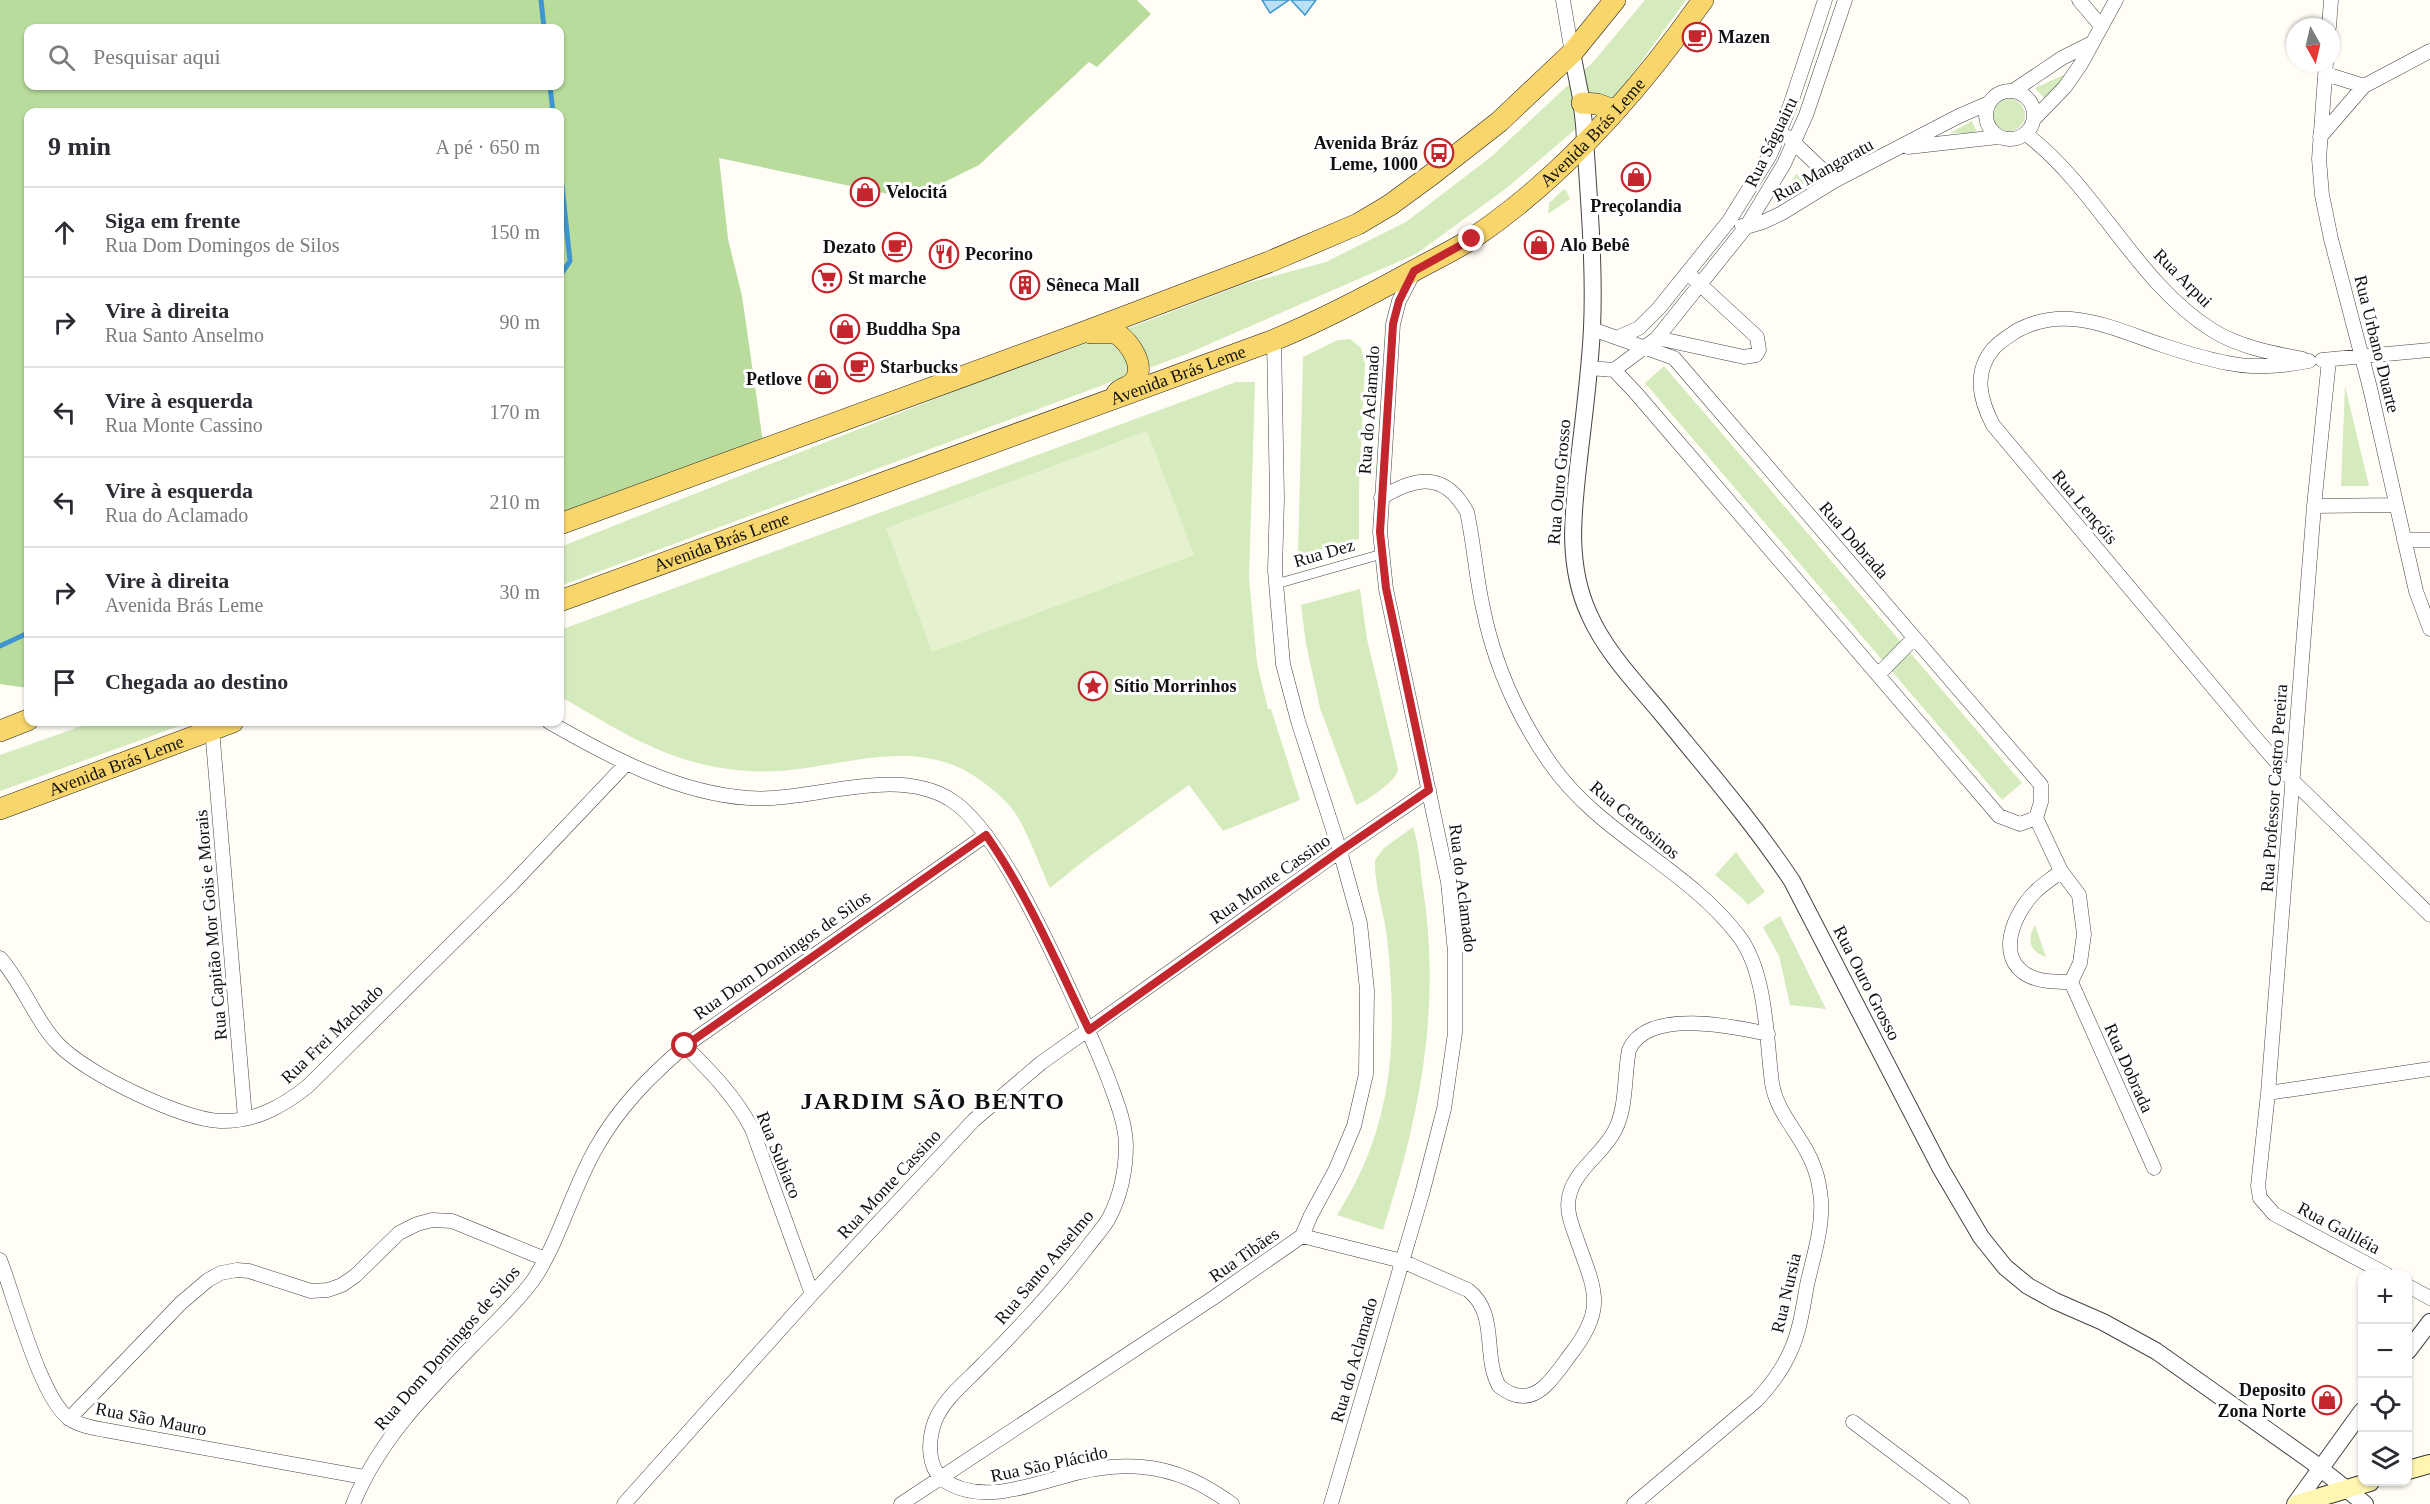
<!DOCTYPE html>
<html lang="pt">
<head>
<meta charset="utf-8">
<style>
	:root { --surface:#fff; --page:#f2f2f3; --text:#2b2b33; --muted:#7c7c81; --line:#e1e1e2 }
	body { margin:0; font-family:Georgia,serif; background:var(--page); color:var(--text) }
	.controls { position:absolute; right:18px; bottom:18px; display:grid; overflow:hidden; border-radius:12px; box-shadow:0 2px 4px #0004 }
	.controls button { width:54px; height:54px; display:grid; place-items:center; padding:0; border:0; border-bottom:2px solid var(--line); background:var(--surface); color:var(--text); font:30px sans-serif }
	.compass { position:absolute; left:2286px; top:18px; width:54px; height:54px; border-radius:50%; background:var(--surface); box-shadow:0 2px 4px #0004; rotate:172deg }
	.stop { position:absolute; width:18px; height:18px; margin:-14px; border:4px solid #c4262e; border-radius:50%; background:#fff }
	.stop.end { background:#c4262e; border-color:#fff; box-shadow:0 2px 6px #0008 }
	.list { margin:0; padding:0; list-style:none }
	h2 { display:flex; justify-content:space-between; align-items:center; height:78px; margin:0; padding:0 24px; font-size:26px }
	h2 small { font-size:20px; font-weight:400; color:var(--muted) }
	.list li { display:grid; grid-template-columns:39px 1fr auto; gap:18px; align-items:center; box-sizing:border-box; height:90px; padding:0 24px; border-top:2px solid var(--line) }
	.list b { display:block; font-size:22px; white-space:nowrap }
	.list p { margin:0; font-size:20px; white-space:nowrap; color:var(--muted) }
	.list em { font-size:20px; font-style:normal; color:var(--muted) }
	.icon { flex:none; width:33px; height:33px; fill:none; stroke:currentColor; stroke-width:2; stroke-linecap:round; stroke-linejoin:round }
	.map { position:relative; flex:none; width:2430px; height:1504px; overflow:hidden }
	.search { position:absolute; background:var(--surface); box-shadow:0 2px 4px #0004; left:24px; top:24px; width:540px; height:66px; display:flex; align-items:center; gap:15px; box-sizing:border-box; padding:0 21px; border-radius:12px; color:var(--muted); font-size:22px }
	.panel { position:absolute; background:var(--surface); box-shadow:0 2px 4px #0004; left:24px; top:108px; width:540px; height:618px; border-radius:12px }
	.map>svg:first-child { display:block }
	.green { fill:#d5ebbd }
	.forest { fill:#b9dc9c; fill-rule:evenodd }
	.pitch { fill:#e6f2cf }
	.water { fill:#b9e0f7; stroke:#3f96cf; stroke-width:1.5 }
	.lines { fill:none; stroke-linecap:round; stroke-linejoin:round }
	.stream { stroke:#3f96cf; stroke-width:5 }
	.pedestrian-casing { stroke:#444; stroke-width:10 }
	.minor-casing { stroke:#444; stroke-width:15 }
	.tertiary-casing { stroke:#444; stroke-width:18 }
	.secondary-casing { stroke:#333; stroke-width:20 }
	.primary-casing { stroke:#222; stroke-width:22 }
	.pedestrian { stroke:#fff; stroke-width:9 }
	.minor { stroke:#fff; stroke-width:14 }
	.tertiary { stroke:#fff; stroke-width:16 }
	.secondary { stroke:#fff6b0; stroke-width:18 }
	.primary { stroke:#f9d66b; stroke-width:21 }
	.route { stroke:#c4262e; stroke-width:8 }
	.labels { text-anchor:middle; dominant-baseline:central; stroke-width:6; stroke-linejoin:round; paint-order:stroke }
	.poi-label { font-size:18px; font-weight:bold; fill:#111; stroke:#fff; text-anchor:start }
	.street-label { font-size:18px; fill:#111; stroke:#fff }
	.district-label { font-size:24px; font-weight:bold; letter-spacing:1.5px; fill:#111; stroke:#fff }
</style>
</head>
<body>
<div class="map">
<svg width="2430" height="1504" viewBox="0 0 2430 1504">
	<rect width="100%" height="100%" fill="#fffdf5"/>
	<path class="green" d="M 1645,0 L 1686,0 L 1619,92 L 1508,187 L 1416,254 L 1184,355 L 560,586 L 560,547 L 963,388 L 1132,327 L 1244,284 L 1326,262 L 1406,222 L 1492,156 L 1594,61 Z
		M 2066,74 L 2045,99 L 2035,88 Z
		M1993 115a16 16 0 1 1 32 0a16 16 0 1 1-32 0Z
		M 1972,121 L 1977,133 L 1950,133 Z
		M 1796,174 L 1810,180 L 1784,194 Z
		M 1563,190 L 1566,190 L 1570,199 L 1548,214 L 1549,203 Z
		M 1350,339 L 1361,348 L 1365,363 L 1359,487 L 1359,539 L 1298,556 L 1303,357 L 1338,340 Z
		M 1664,366 L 2022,783 L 2002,800 L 1645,383 Z
		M 1236,382 L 1255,382 L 1255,384 L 1249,578 L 1257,663 L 1268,709 L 1271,709 L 1300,800 L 1223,831 L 1189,785 L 1090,856 L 1050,888 C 1040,867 1026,827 1013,810 C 1005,799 993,790 983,782 C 910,727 829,777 748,771 C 672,766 623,733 560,696 L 560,630 Z
		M 2345,386 L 2369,486 L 2341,486 Z
		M 1360,589 L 1367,639 L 1398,769 C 1397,781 1367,801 1356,805 L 1320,708 L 1306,644 L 1301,605 Z
		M 93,722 L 190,722 L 0,791 L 0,755 Z
		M 1413,827 C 1419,844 1420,864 1422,882 C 1442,1004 1421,1113 1383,1230 L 1337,1215 C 1394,1126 1398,1040 1387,937 C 1384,912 1374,885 1375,860 L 1384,848 Z
		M 1736,852 L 1765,892 L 1748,905 L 1743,899 L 1715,875 Z
		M 1780,916 L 1826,1009 L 1790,1005 L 1779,956 L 1763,927 Z
		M 2035,925 L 2046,957 C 2030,952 2026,939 2035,925 Z"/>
	<path class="forest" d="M 0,0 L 1137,0 L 1151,14 L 1097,67 L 1089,62 L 979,165 L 916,196 L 893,195 L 719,158 L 728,239 L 742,296 L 763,442 L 560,519 L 560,112 L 28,112 L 28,688 L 0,684 ZM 28,28 L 560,28 L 560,86 L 28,86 Z"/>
	<path class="pitch" d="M 1147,431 L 1194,555 L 932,652 L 886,528 Z"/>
	<path class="water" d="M 1262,0 L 1289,0 L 1270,13 Z
		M 1291,0 L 1316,0 L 1305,15 Z"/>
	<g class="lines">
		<path class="stream" d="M 541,0 L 544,28
			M 550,86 L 553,112
			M 560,167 L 570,261 L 560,276
			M 0,646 L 28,633"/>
		<g class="pedestrian-casing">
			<path id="pedestrian" d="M 1276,584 L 1382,554"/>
		</g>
		<g class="minor-casing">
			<path id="minor" d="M 1563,0 L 1572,53
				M 2079,0 L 2101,26
				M 2329,27 L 2331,0
				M 2326,63 L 2319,159 L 2322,195 L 2331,239 L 2370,388 L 2416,591 L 2430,629
				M 2326,74 L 2364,86
				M1986 115a24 24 0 1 1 48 0a24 24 0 1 1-48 0Z
				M 2013,91 L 2062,58 L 2090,44
				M 2035,118 L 2065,87 L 2081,64 L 2116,0
				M 2026,134 C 2098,189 2135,281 2212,330 C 2239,347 2272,353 2303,359
				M 1788,137 L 1834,181
				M 2320,137 L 2364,86 L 2430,51
				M 1908,147 L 1998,137
				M 1742,226 L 1746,227 L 1763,222 L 1782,213 L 1834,181 L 1959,116 L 1989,103
				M 1619,337 L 1639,328 L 1659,308 L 1729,221 L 1770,155 L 1790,106 L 1825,0
				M 1657,338 L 1744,357 L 1756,355 L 1759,350 L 1757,337 L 1693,278
				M 2322,360 L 2430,350
				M 2329,360 L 2314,506 L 2268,1093 L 2258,1186 L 2260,1198 L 2274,1214 L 2386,1274
				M 2309,361 C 2282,366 2255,369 2228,363 C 2206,359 2183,352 2162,345 C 2114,329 2067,304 2018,330 C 2009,336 2000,341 1993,349 C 1973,373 1980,400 1993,425 L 2253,735 L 2292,780 L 2430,915
				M 1589,368 L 1614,370 L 1635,392 L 1999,816 L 2020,824 L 2036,818 L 2041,802 L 2041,785 L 1674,358 L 1592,329
				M 1614,370 L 1657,338 L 1746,227 L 1784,164 L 1806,115 L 1845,0
				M 1381,498 C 1417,476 1445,472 1467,512 C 1474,544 1476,577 1483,608 C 1494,663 1518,717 1550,763 C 1600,835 1686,867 1738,935 C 1767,972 1766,1038 1772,1083 C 1777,1116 1805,1138 1815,1170 C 1818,1178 1820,1190 1821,1200 C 1823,1228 1813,1258 1807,1285 C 1803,1307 1800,1330 1791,1350 C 1783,1369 1771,1385 1757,1400 L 1634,1504
				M 2314,506 L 2396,505
				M 2404,540 L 2430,540
				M 1878,675 L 1914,638
				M 549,722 C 610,757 677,793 748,798 C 811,803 894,764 951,800 C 994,827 1040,927 1062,973 C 1078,1008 1094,1042 1108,1078 C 1116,1100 1125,1121 1126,1144 C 1126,1170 1121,1195 1109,1218 C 1103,1229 1093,1239 1086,1249 C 1055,1289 1020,1327 984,1363 C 967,1381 944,1398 935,1421 C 928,1440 927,1465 942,1479 C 977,1504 1021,1488 1058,1478 C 1084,1470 1114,1464 1142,1467 C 1177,1470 1204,1484 1232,1504
				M 212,729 L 245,1118
				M 2036,818 L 2061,871 L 2079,895 L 2084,934 L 2080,963 L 2071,982
				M 2061,871 C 2053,878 2043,884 2035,892 C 2014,913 1994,958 2029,976 C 2042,982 2057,982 2071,982
				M 0,958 C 23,984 35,1020 59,1045 C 87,1074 181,1119 220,1121 C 254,1122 282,1107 308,1086 L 512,884 L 626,764
				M 2071,982 L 2154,1168
				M 685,1046 C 711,1072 735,1096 752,1129 L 812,1294
				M 2268,1093 L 2430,1069
				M 1302,1236 L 1402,1261 L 1468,1290 C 1499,1314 1482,1355 1499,1386 C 1514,1398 1529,1400 1544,1387 C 1554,1378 1562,1366 1570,1355 C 1608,1307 1594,1289 1576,1237 C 1571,1223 1565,1208 1570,1193 C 1577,1168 1604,1153 1615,1130 C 1627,1107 1624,1075 1629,1050 C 1647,1008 1733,1026 1768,1034
				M 0,1260 C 14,1295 41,1401 70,1419 C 80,1426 94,1428 105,1430 L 364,1477
				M 2408,1286 L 2430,1298
				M 69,1419 L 181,1303 L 208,1280 L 221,1273 L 237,1270 L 249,1271 L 311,1291 L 328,1290 L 342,1285 L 355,1276 L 399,1233 L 417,1224 L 432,1220 L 452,1221 L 545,1259
				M 1853,1422 L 1962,1504
				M 353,1504 C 380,1437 432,1387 482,1336 C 500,1318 519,1300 534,1279 C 560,1239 572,1190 596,1148 C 619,1107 650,1076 685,1046 L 986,835
				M 624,1504 L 812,1294 L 974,1120 L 1041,1063 L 1340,851 L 1429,790
				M 901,1504 L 1213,1298 L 1302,1236 L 1311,1215 L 1336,1169 L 1354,1126 L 1366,1074 L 1367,990 L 1360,923 L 1340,851 L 1298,721 L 1283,664 L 1275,571 L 1277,498 L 1274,340
				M 1331,1504 L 1422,1194 L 1444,1109 L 1455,1033 L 1455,952 L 1448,882 L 1386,589 L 1380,532 L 1393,324 L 1399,301 L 1414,272"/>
		</g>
		<g class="tertiary-casing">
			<path id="tertiary" d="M 1572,53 L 1581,98 L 1584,124 C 1588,189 1595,263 1592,328 C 1590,372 1584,415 1579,459 C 1573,512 1566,564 1589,614 C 1605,651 1636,683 1661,713 C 1706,768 1752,821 1792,881 L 1941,1169 L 1981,1237 L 2005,1267 L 2028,1286 L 2055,1301 L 2103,1322 L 2156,1351 L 2311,1461 L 2365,1504
				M 2408,1351 L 2430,1322
				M 2295,1504 L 2362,1411"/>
		</g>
		<g class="secondary-casing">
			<path id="secondary" d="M 2408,1470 L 2430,1464
				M 2297,1504 L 2370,1482"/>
		</g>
		<g class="primary-casing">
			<g id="primary">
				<path d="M 1582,103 L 1597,104 L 1614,110"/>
				<path d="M 1091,333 L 1116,333 C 1129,342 1148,367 1133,383 C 1129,387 1121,388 1117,393"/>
				<path d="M 560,524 L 1084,332 L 1269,262 L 1358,224 L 1390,205 L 1431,175 L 1499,122 L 1572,53 L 1615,0"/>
				<path id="s1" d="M 560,601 L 1274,340 C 1323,320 1370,295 1417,269 C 1435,259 1455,250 1473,238 C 1562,178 1641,88 1703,0"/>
				<path d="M 0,731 L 28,720"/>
				<path id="s2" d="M 0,809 L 233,722"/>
			</g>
		</g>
		<use href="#pedestrian" class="pedestrian"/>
		<use href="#minor" class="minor"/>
		<use href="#tertiary" class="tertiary"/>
		<use href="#secondary" class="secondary"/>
		<use href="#primary" class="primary"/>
	</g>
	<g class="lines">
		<path class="route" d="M 685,1046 L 986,835 C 1028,895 1057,964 1089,1030 L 1340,851 L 1429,790 L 1386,588 L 1380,532 L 1393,324 L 1399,301 L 1414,271 L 1472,239"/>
	</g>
	<defs>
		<g id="cafe-ring" transform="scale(1.5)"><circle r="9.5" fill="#fff" stroke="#c4262e" stroke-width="1.5"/><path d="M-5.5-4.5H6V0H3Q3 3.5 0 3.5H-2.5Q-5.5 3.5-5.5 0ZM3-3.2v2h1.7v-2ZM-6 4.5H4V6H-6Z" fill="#c4262e"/></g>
		<g id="bus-ring" transform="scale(1.5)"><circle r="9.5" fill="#fff" stroke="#c4262e" stroke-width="1.5"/><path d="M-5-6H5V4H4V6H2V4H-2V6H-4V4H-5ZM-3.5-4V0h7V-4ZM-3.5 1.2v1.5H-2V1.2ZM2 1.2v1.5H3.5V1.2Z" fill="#c4262e"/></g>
		<g id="shop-ring" transform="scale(1.5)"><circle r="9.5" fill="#fff" stroke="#c4262e" stroke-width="1.5"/><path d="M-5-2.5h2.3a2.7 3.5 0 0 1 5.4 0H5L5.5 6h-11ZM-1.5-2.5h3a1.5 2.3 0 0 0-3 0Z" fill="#c4262e"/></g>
		<g id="restaurant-ring" transform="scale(1.5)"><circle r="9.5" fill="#fff" stroke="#c4262e" stroke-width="1.5"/><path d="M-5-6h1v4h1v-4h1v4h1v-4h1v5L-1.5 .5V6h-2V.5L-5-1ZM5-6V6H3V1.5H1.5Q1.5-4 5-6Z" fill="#c4262e"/></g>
		<g id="supermarket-ring" transform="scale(1.5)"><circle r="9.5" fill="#fff" stroke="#c4262e" stroke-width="1.5"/><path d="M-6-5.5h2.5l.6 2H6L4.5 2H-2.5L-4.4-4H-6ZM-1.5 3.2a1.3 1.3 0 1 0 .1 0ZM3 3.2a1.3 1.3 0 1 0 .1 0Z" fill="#c4262e"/></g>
		<g id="building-ring" transform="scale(1.5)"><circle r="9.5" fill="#fff" stroke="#c4262e" stroke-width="1.5"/><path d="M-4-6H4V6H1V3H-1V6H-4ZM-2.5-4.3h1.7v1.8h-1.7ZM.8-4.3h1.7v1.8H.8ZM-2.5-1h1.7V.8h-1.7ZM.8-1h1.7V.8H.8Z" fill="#c4262e"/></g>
		<g id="sight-ring" transform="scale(1.5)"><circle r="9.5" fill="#fff" stroke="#c4262e" stroke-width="1.5"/><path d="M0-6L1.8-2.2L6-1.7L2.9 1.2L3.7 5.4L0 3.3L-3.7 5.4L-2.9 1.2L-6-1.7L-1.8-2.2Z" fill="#c4262e"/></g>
	</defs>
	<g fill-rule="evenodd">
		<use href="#cafe-ring" x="1697" y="37"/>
		<use href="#bus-ring" x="1439" y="153"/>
		<use href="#shop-ring" x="1636" y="177"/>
		<use href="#shop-ring" x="865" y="192"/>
		<use href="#shop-ring" x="1539" y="245"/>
		<use href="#cafe-ring" x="897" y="247"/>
		<use href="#restaurant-ring" x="944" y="254"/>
		<use href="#supermarket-ring" x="827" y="278"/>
		<use href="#building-ring" x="1025" y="285"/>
		<use href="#shop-ring" x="845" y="329"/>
		<use href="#cafe-ring" x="859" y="367"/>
		<use href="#shop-ring" x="823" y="379"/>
		<use href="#sight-ring" x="1093" y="686"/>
		<use href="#shop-ring" x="2327" y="1400"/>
	</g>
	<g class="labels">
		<g class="poi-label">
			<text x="1718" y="37">Mazen</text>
			<text x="1418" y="143" text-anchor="end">Avenida Bráz<tspan x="1418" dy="21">Leme, 1000</tspan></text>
			<text x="886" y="192">Velocitá</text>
			<text x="1636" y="206" text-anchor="middle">Preçolandia</text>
			<text x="1560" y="245">Alo Bebê</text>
			<text x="876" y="247" text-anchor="end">Dezato</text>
			<text x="965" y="254">Pecorino</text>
			<text x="848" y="278">St marche</text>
			<text x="1046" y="285">Sêneca Mall</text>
			<text x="866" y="329">Buddha Spa</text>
			<text x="880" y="367">Starbucks</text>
			<text x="802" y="379" text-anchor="end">Petlove</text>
			<text x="1114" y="686">Sítio Morrinhos</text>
			<text x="2306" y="1390" text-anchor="end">Deposito<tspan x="2306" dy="21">Zona Norte</tspan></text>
		</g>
		<g class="street-label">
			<text stroke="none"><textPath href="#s1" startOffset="1144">Avenida Brás Leme</textPath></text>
			<text transform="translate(1771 142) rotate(-64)">Rua Ságuairu</text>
			<text transform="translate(1823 170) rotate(-29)">Rua Mangaratu</text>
			<text transform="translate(2183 278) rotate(45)">Rua Arpui</text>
			<text transform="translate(2377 344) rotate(76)">Rua Urbano Duarte</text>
			<text stroke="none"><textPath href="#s1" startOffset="658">Avenida Brás Leme</textPath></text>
			<text transform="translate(1369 410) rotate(-86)">Rua do Aclamado</text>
			<text transform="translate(1559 482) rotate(-85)">Rua Ouro Grosso</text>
			<text transform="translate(2085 507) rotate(50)">Rua Lençóis</text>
			<text transform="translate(1854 540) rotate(49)">Rua Dobrada</text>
			<text stroke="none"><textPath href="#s1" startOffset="172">Avenida Brás Leme</textPath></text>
			<text transform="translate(1324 553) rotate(-16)">Rua Dez</text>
			<text stroke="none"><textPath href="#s2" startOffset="124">Avenida Brás Leme</textPath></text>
			<text transform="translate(2274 788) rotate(-86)">Rua Professor Castro Pereira</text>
			<text transform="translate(1635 820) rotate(40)">Rua Certosinos</text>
			<text transform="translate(1270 879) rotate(-35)">Rua Monte Cassino</text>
			<text transform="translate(1463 888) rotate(83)">Rua do Aclamado</text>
			<text transform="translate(211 925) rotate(-95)">Rua Capitão Mor Gois e Morais</text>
			<text transform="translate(782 955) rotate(-35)">Rua Dom Domingos de Silos</text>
			<text transform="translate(1867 983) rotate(63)">Rua Ouro Grosso</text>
			<text transform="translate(332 1034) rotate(-44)">Rua Frei Machado</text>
			<text transform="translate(2129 1068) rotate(66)">Rua Dobrada</text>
			<text transform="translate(779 1155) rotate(68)">Rua Subiaco</text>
			<text transform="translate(889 1184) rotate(-47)">Rua Monte Cassino</text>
			<text transform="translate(2339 1228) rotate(28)">Rua Galiléia</text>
			<text transform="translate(1244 1255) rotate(-35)">Rua Tibães</text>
			<text transform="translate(1044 1267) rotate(-50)">Rua Santo Anselmo</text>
			<text transform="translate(1786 1293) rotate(-77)">Rua Nursia</text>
			<text transform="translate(447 1348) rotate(-49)">Rua Dom Domingos de Silos</text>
			<text transform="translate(1354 1360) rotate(-74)">Rua do Aclamado</text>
			<text transform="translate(151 1419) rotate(11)">Rua São Mauro</text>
			<text transform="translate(1049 1464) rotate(-12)">Rua São Plácido</text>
		</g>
		<g class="district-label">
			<text x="933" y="1101">JARDIM SÃO BENTO</text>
		</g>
	</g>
</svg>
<div class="controls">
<button>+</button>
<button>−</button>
<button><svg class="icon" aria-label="locate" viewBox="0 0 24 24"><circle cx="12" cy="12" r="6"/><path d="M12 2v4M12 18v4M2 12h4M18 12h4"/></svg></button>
<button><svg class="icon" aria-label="layers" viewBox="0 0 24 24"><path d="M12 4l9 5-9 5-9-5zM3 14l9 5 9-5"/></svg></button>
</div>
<svg class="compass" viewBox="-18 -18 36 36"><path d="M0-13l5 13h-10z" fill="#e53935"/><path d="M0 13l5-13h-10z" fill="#7c7c81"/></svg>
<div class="stop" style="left:685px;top:1046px"></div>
<div class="stop end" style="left:1472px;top:239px"></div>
<div class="search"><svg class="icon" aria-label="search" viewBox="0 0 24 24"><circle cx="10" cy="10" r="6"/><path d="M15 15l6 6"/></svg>Pesquisar aqui</div>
<section class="panel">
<h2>9 min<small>A pé · 650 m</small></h2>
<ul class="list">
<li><svg class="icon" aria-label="ahead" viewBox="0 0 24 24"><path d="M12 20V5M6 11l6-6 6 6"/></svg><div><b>Siga em frente</b><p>Rua Dom Domingos de Silos</p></div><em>150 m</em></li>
<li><svg class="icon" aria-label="right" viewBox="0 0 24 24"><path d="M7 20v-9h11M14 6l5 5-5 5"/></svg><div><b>Vire à direita</b><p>Rua Santo Anselmo</p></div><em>90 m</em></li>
<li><svg class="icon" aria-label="left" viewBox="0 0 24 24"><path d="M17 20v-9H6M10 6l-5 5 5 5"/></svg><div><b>Vire à esquerda</b><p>Rua Monte Cassino</p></div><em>170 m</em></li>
<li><svg class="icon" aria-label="left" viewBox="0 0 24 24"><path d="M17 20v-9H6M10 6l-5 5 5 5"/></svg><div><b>Vire à esquerda</b><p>Rua do Aclamado</p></div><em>210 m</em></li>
<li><svg class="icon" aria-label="right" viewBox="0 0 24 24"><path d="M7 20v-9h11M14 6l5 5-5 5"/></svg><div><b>Vire à direita</b><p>Avenida Brás Leme</p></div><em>30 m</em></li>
<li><svg class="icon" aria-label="arrive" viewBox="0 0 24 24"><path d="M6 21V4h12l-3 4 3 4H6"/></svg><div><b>Chegada ao destino</b></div></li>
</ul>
</section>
</div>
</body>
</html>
